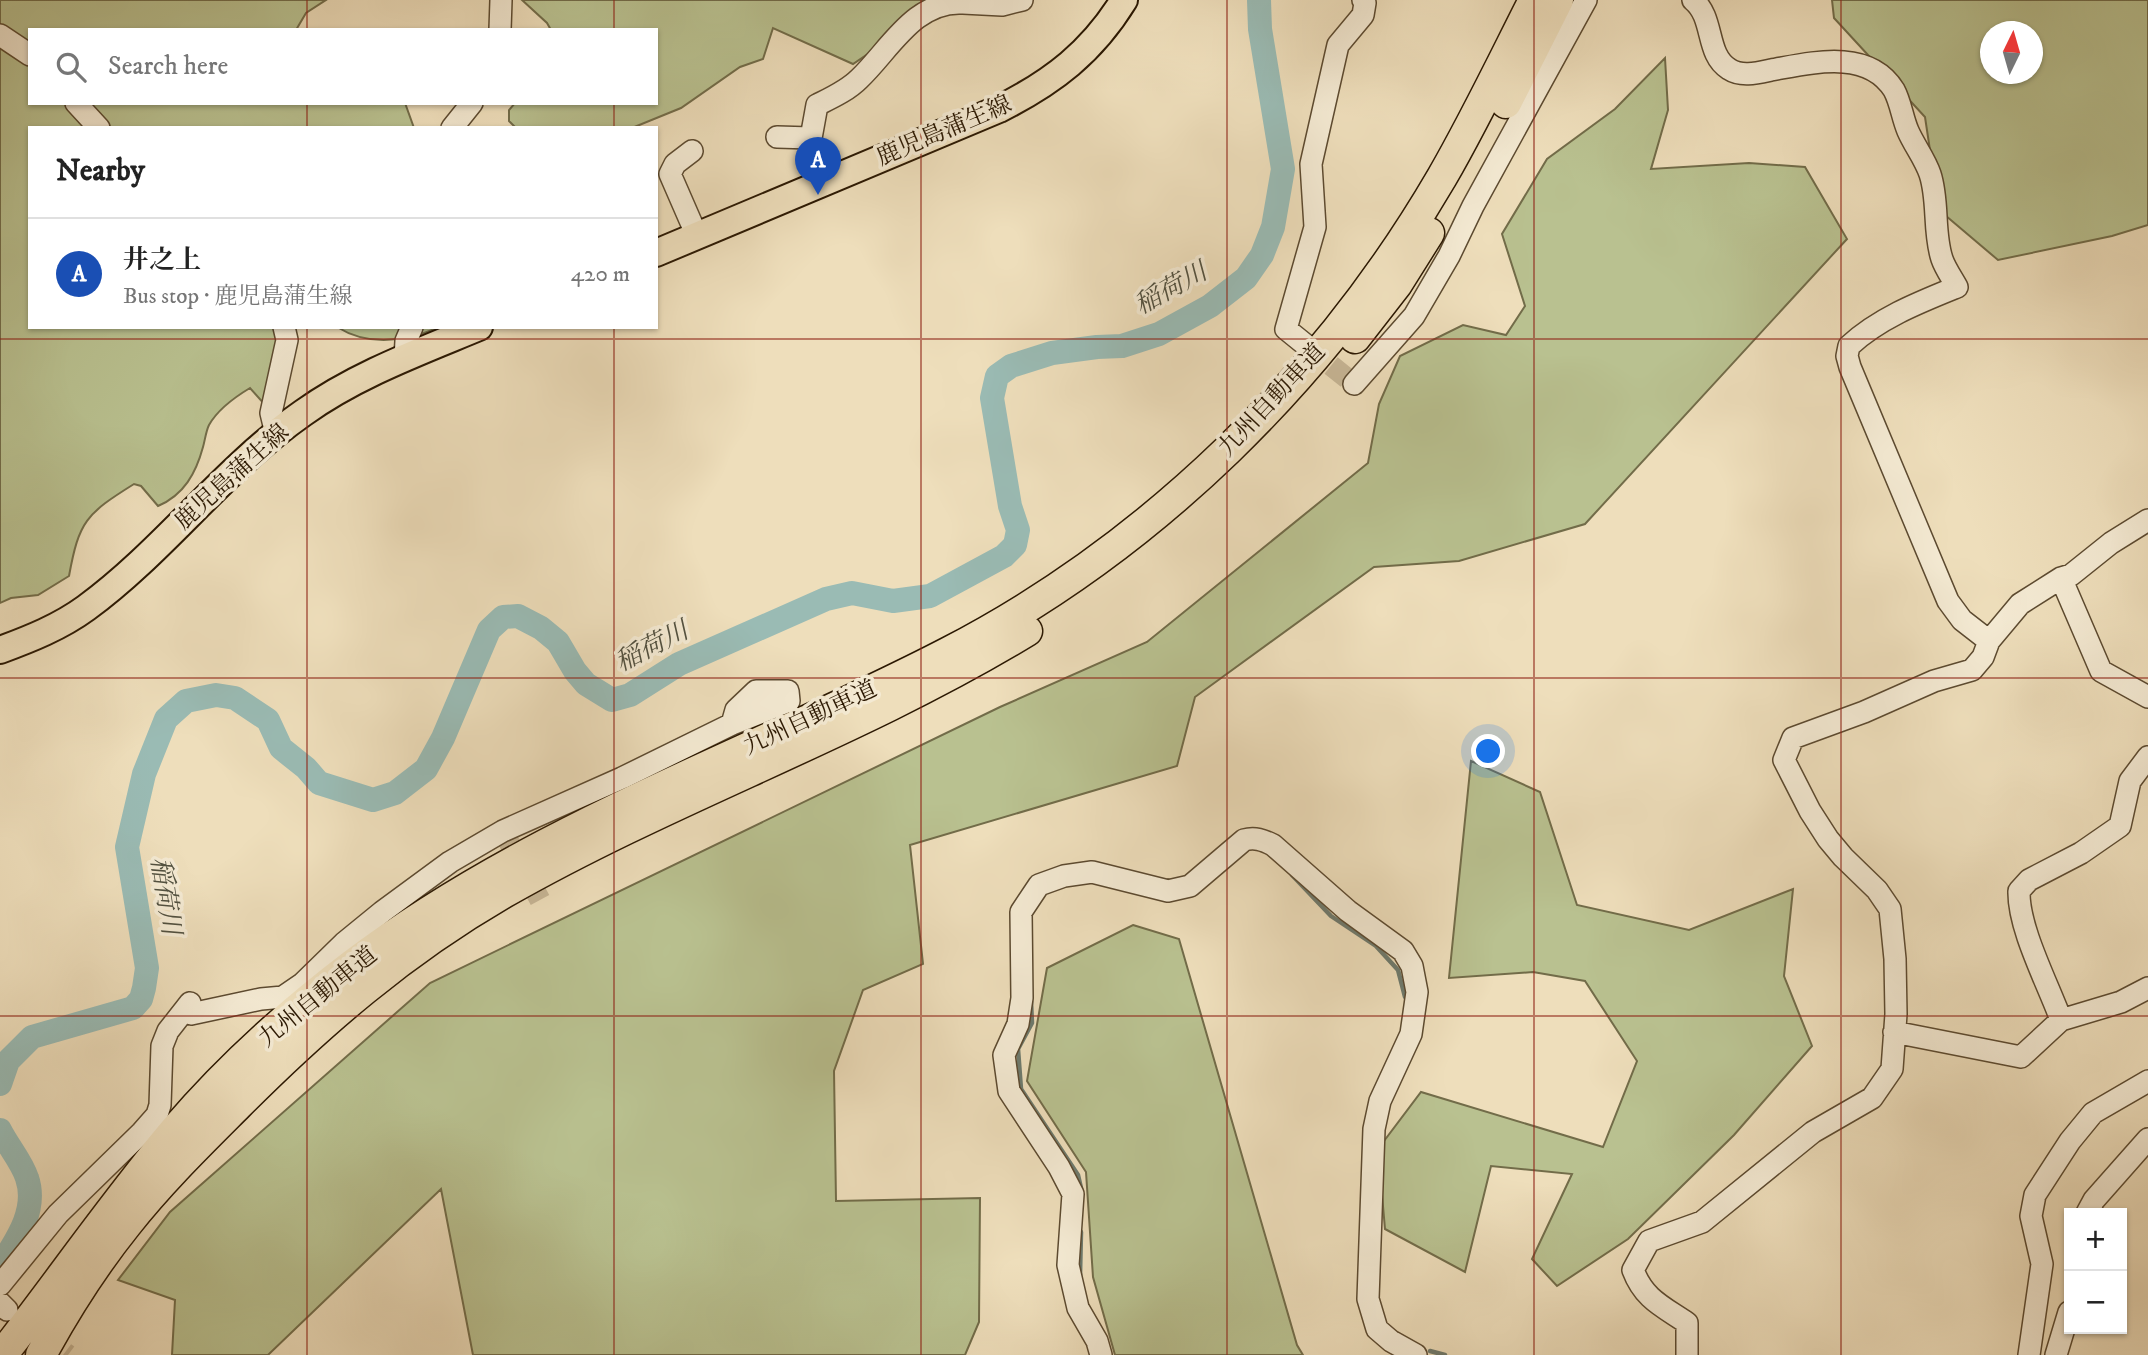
<!DOCTYPE html>
<html lang="en">
<head>
<meta charset="utf-8">
<style>
	:root { --surface:#fff; --page:#f6f6f6; --text:#222; --muted:#767676; --line:#e0e0e0; --accent:#111827 }
	body { margin:0; font-family:"IM FELL DW Pica","Noto Serif JP",serif; background:var(--page); color:var(--text) }
	.controls { position:absolute; right:21px; bottom:21px; display:grid; overflow:hidden; border-radius:0px; box-shadow:0 2px 5px #0004 }
	.controls button { width:63px; height:63px; display:grid; place-items:center; padding:0; border:0; border-bottom:2px solid var(--line); background:var(--surface); color:var(--text); font:35px sans-serif }
	.compass { position:absolute; left:1980px; top:21px; width:63px; height:63px; border-radius:50%; background:var(--surface); box-shadow:0 2px 5px #0004; rotate:5deg }
	.you { position:absolute; left:1489px; top:752px; width:24px; height:24px; margin:-18px; border:5px solid #fff; border-radius:50%; background:#1a73e8; box-shadow:0 0 0 10px #1a73e833 }
	.badge { display:grid; place-items:center; width:46px; height:46px; border-radius:50%; background:var(--accent); color:#fff; font-size:23px; font-weight:700 }
	.pin { position:absolute; translate:-50% -58px; filter:drop-shadow(0 2px 4px #0008) }
	.pin::after { content:''; position:absolute; top:37px; width:24px; height:21px; background:inherit; clip-path:polygon(0 0,100% 0,50% 100%) }
	.list { margin:0; padding:0; list-style:none }
	h2 { display:flex; justify-content:space-between; align-items:center; height:91px; margin:0; padding:0 28px; font-size:30px }
	h2 small { font-size:23px; font-weight:400; color:var(--muted) }
	.list li { display:grid; grid-template-columns:46px 1fr auto; gap:21px; align-items:center; box-sizing:border-box; height:112px; padding:0 28px; border-top:2px solid var(--line) }
	.list b { display:block; font-size:26px; white-space:nowrap }
	.list p { margin:0; font-size:23px; white-space:nowrap; color:var(--muted) }
	.list em { font-size:23px; font-style:normal; color:var(--muted) }
	.icon { flex:none; width:38px; height:38px; fill:none; stroke:currentColor; stroke-width:2; stroke-linecap:round; stroke-linejoin:round }
	.map { position:relative; flex:none; width:2148px; height:1355px; overflow:hidden }
	.search { position:absolute; background:var(--surface); box-shadow:0 2px 5px #0004; left:28px; top:28px; width:630px; height:77px; display:flex; align-items:center; gap:18px; box-sizing:border-box; padding:0 24px; border-radius:0px; color:var(--muted); font-size:26px }
	.panel { position:absolute; background:var(--surface); box-shadow:0 2px 5px #0004; left:28px; top:126px; width:630px; height:203px; border-radius:0px }
	.map>svg:first-child { display:block }
	.green { fill:#b9c190; stroke:#726c49; stroke-width:2; fill-rule:evenodd }
	.lines { fill:none; stroke-linecap:round; stroke-linejoin:round }
	.stream { stroke:#6e7a6d; stroke-width:4.5 }
	.river { stroke:#9abbb4; stroke-width:24 }
	.minor-tunnel { stroke:#c7b696; stroke-width:21; stroke-dasharray:21 10; stroke-linecap:butt }
	.minor-casing { stroke:#5c4a30; stroke-width:24 }
	.major-casing { stroke:#2b1802; stroke-width:30 }
	.highway-casing { stroke:#2b1802; stroke-width:33 }
	.minor { stroke:#f4ead3; stroke-width:21 }
	.major { stroke:#eedebb; stroke-width:26 }
	.highway { stroke:#eedebb; stroke-width:30 }
	.grid { fill:none; stroke:#8f2418; stroke-width:2; stroke-opacity:0.55 }
	.labels { text-anchor:middle; dominant-baseline:central; stroke-width:7; stroke-linejoin:round; paint-order:stroke }
	.street-label { font-size:24px; fill:#2b1802; stroke:#f4ead3 }
	.water-label { font-size:26px; font-style:italic; fill:#525140; stroke:#f4ead3 }
</style>
</head>
<body>
<div class="map">
<svg width="2148" height="1355" viewBox="0 0 2148 1355">
	<rect width="100%" height="100%" fill="#eedebb"/>
	<filter id="stains"><feTurbulence type="fractalNoise" baseFrequency=".00286" numOctaves="4"/><feColorMatrix values="0 0 0 0 .2 0 0 0 0 .09 0 0 0 0 .02 0 0 0 .5 -.17"/></filter>
	<radialGradient id="worn" r=".72"><stop offset=".6" stop-color="#630" stop-opacity="0"/><stop offset="1" stop-color="#630" stop-opacity=".3"/></radialGradient>
	<path class="green" d="M 0,0 L 326,0 L 306,13 L 296,30 L 30,30 L 30,103 L 405,103 L 414,128 L 30,128 L 30,327 L 280,327 L 266,406 L 250,388 C 235,397 218,409 209,425 C 206,431 205,440 203,447 C 196,473 184,495 158,506 L 141,486 L 134,484 C 86,514 79,521 69,576 L 38,595 L 11,598 L 0,603 Z
		M 522,0 L 947,0 L 853,64 L 773,28 L 763,59 L 740,67 L 681,108 L 632,128 L 516,128 L 509,121 L 509,110 L 515,103 L 656,103 L 656,30 L 551,30 L 547,23 Z
		M 1832,0 L 2148,0 L 2148,225 L 2112,236 L 1998,260 L 1939,210 L 1925,117 L 1834,18 ZM 1990,32 L 2032,32 L 2032,74 L 1990,74 Z
		M 1665,58 L 1668,110 L 1651,169 L 1749,163 L 1805,167 L 1847,239 L 1585,524 L 1459,561 L 1374,567 L 1195,697 L 1177,766 L 910,845 L 923,964 L 863,990 L 834,1071 L 836,1201 L 980,1198 L 979,1322 L 965,1355 L 473,1355 L 441,1189 L 268,1355 L 172,1355 L 175,1300 L 118,1280 L 170,1212 L 430,983 L 1000,707 L 1147,642 L 1368,463 L 1379,404 L 1400,356 L 1463,325 L 1506,335 L 1525,306 L 1502,234 L 1547,159 L 1615,109 Z
		M 337,327 L 440,327 C 407,341 369,347 337,327 Z
		M 1471,761 L 1540,792 L 1577,905 L 1689,930 L 1793,889 L 1784,976 L 1812,1046 L 1734,1135 L 1628,1239 L 1557,1286 L 1532,1259 L 1572,1174 L 1491,1166 L 1465,1272 L 1385,1229 L 1378,1149 L 1421,1092 L 1603,1147 L 1637,1061 L 1585,981 L 1533,972 L 1449,978 Z
		M 1133,925 L 1179,939 L 1297,1345 L 1303,1355 L 1115,1355 L 1093,1277 L 1086,1172 L 1027,1081 L 1047,968 Z"/>
	<g class="lines">
		<path class="stream" d="M 1292,875 L 1331,916 L 1376,946 L 1398,970 L 1405,997
			M 1031,1001 L 1032,1023 L 1018,1049 L 1021,1089 L 1078,1175 L 1081,1188
			M 1080,1276 L 1081,1232
			M 1430,1351 L 1445,1355"/>
		<path class="river" d="M 0,1084 L 8,1061 L 32,1037 L 133,1008 L 141,999 L 144,988 L 147,968 L 127,847 L 144,774 L 166,719 L 186,701 L 216,695 L 235,698 L 268,720 L 281,748 L 306,768 L 319,783 L 373,800 L 395,793 L 426,769 L 443,738 L 489,630 L 503,617 L 518,616 L 541,628 L 558,642 L 575,671 L 586,684 L 612,700 L 630,695 L 679,664 L 826,599 L 852,593 L 893,601 L 930,596 L 1004,556 L 1015,545 L 1018,530 L 1010,506 L 992,398 L 997,376 L 1011,366 L 1052,353 L 1097,347 L 1122,346 L 1159,334 L 1210,306 L 1246,278 L 1262,255 L 1273,227 L 1283,169 L 1260,29 L 1259,0
			M 0,1130 C 8,1146 22,1162 27,1178 C 38,1210 16,1241 0,1266"/>
		<path class="minor-tunnel" d="M 1307,346 L 1354,384
			M 503,831 L 540,900
			M 40,1334 L 68,1355"/>
		<g class="minor-casing">
			<path id="minor" d="M 963,0 L 963,3 L 1002,5 L 1022,0
				M 1693,0 C 1715,18 1705,54 1729,69 C 1741,77 1757,73 1771,70 C 1811,63 1868,48 1894,90 C 1901,103 1902,117 1908,131 C 1914,145 1925,159 1930,174 C 1939,201 1933,232 1942,259 C 1945,268 1952,278 1957,287 C 1920,302 1879,318 1849,346 L 1847,356 L 1850,367 L 1948,601 L 1962,620 L 1989,641
				M 500,30 L 501,0
				M 0,35 L 30,55
				M 76,103 L 99,128
				M 452,128 L 472,103
				M 777,137 L 811,138
				M 692,151 L 675,164 L 670,174 L 697,236
				M 826,181 L 811,138 L 817,105 C 831,98 847,91 859,79 C 889,51 914,0 963,3
				M 1307,346 L 1286,329 L 1315,227 L 1311,164 L 1338,45 L 1363,15 L 1365,3 L 1363,0
				M 405,358 L 406,341 L 412,327
				M 1354,384 L 1414,316 L 1449,256 L 1473,206 L 1586,0
				M 276,434 L 271,413 L 287,340 L 284,327
				M 2061,578 L 2101,671 L 2148,697
				M 2061,1020 C 2048,984 2018,928 2019,891 L 2029,880 L 2081,853 L 2120,826 L 2130,781 L 2148,757
				M 1894,1032 L 2021,1057 L 2061,1020 L 2121,1002 L 2148,988
				M 2087,1213 L 2094,1200 L 2148,1139
				M 0,1285 L 58,1214 L 142,1132 L 157,1115 L 160,1105 L 162,1046 L 168,1031 L 190,1003 L 191,1014 L 261,999 L 283,997 L 302,984 L 344,943 L 382,912 L 450,862 L 503,831 L 622,778 L 732,724 L 789,701 L 788,691 L 756,691 L 736,710 L 732,724
				M 0,1303 L 7,1310
				M 1101,1355 L 1097,1341 L 1078,1308 L 1068,1265 L 1073,1194 L 1059,1167 L 1009,1091 L 1004,1055 L 1018,1024 L 1022,998 L 1021,912 L 1039,885 L 1064,876 L 1092,872 L 1168,891 L 1190,886 L 1244,840 C 1255,837 1263,840 1273,845 L 1348,911 L 1403,951 L 1412,966 L 1417,992 L 1411,1034 L 1380,1101 L 1374,1129 L 1368,1299 L 1377,1329 L 1391,1341 L 1416,1355
				M 1687,1355 L 1687,1323 C 1662,1306 1644,1299 1633,1270 L 1649,1241 L 1702,1222 L 1813,1132 L 1872,1098 L 1892,1069 L 1896,1014 L 1895,959 L 1890,909 L 1877,890 L 1843,857 L 1828,839 L 1810,811 L 1784,760 L 1793,738 L 1864,712 L 1934,681 L 1972,670 L 1983,657 L 1989,641 L 2020,604 L 2061,578 L 2071,575 L 2111,543 L 2148,520
				M 2029,1355 L 2042,1264 L 2031,1216 L 2035,1195 L 2070,1141 L 2093,1113 L 2148,1081
				M 2056,1355 L 2069,1312"/>
		</g>
		<g class="major-casing">
			<path id="major" d="M 656,253 L 999,109 C 1053,82 1092,52 1124,0
				M 0,650 C 30,639 60,627 86,608 C 164,551 223,469 303,413 C 356,375 419,352 479,327"/>
		</g>
		<g class="highway-casing">
			<path id="highway" d="M 1506,103 L 1558,0
				M 1355,338 L 1397,284 L 1429,233
				M 2,1355 C 60,1281 114,1202 175,1130 C 227,1069 289,1013 352,965 C 533,828 748,756 947,653 C 1152,547 1326,376 1442,177 C 1475,120 1504,59 1534,0
				M 41,1355 C 66,1309 94,1265 127,1224 C 160,1182 200,1143 238,1105 C 321,1022 404,950 507,891 C 676,795 861,732 1027,631"/>
		</g>
		<use href="#minor" class="minor"/>
		<use href="#major" class="major"/>
		<use href="#highway" class="highway"/>
	</g>
	<path class="grid" d="M 307,0 L 307,30M 614,0 L 614,30M 921,0 L 921,1355M 1227,0 L 1227,1355M 1534,0 L 1534,1355M 1841,0 L 1841,1355M 307,103 L 307,128M 614,103 L 614,128M 307,327 L 307,1355M 614,327 L 614,1355M 0,339 L 2148,339M 0,678 L 2148,678M 0,1016 L 2148,1016"/>
	<g class="labels">
		<g class="street-label">
			<text transform="translate(944 131) rotate(-23)">鹿児島蒲生線</text>
			<text transform="translate(1272 400) rotate(-47)">九州自動車道</text>
			<text transform="translate(232 477) rotate(-42)">鹿児島蒲生線</text>
			<text transform="translate(810 718) rotate(-25)">九州自動車道</text>
			<text transform="translate(318 997) rotate(-39)">九州自動車道</text>
		</g>
		<g class="water-label">
			<text transform="translate(1171 289) rotate(-29)">稲荷川</text>
			<text transform="translate(652 647) rotate(-27)">稲荷川</text>
			<text transform="translate(165 896) rotate(81)">稲荷川</text>
		</g>
	</g>
	<rect width="100%" height="100%" filter="url(#stains)"/>
	<rect width="100%" height="100%" fill="url(#worn)"/>
</svg>
<div class="controls">
<button>+</button>
<button>−</button>
</div>
<svg class="compass" viewBox="-18 -18 36 36"><path d="M0-13l5 13h-10z" fill="#e53935"/><path d="M0 13l5-13h-10z" fill="#767676"/></svg>
<div class="you"></div>
<div class="pin badge" style="left:818px;top:195px;background:#1a4fb4">A</div>
<div class="search"><svg class="icon" aria-label="search" viewBox="0 0 24 24"><circle cx="10" cy="10" r="6"/><path d="M15 15l6 6"/></svg>Search here</div>
<section class="panel">
<h2>Nearby<small></small></h2>
<ul class="list">
<li><span class="badge" style="background:#1a4fb4">A</span><div><b>井之上</b><p>Bus stop · 鹿児島蒲生線</p></div><em>420 m</em></li>
</ul>
</section>
</div>
</body>
</html>
